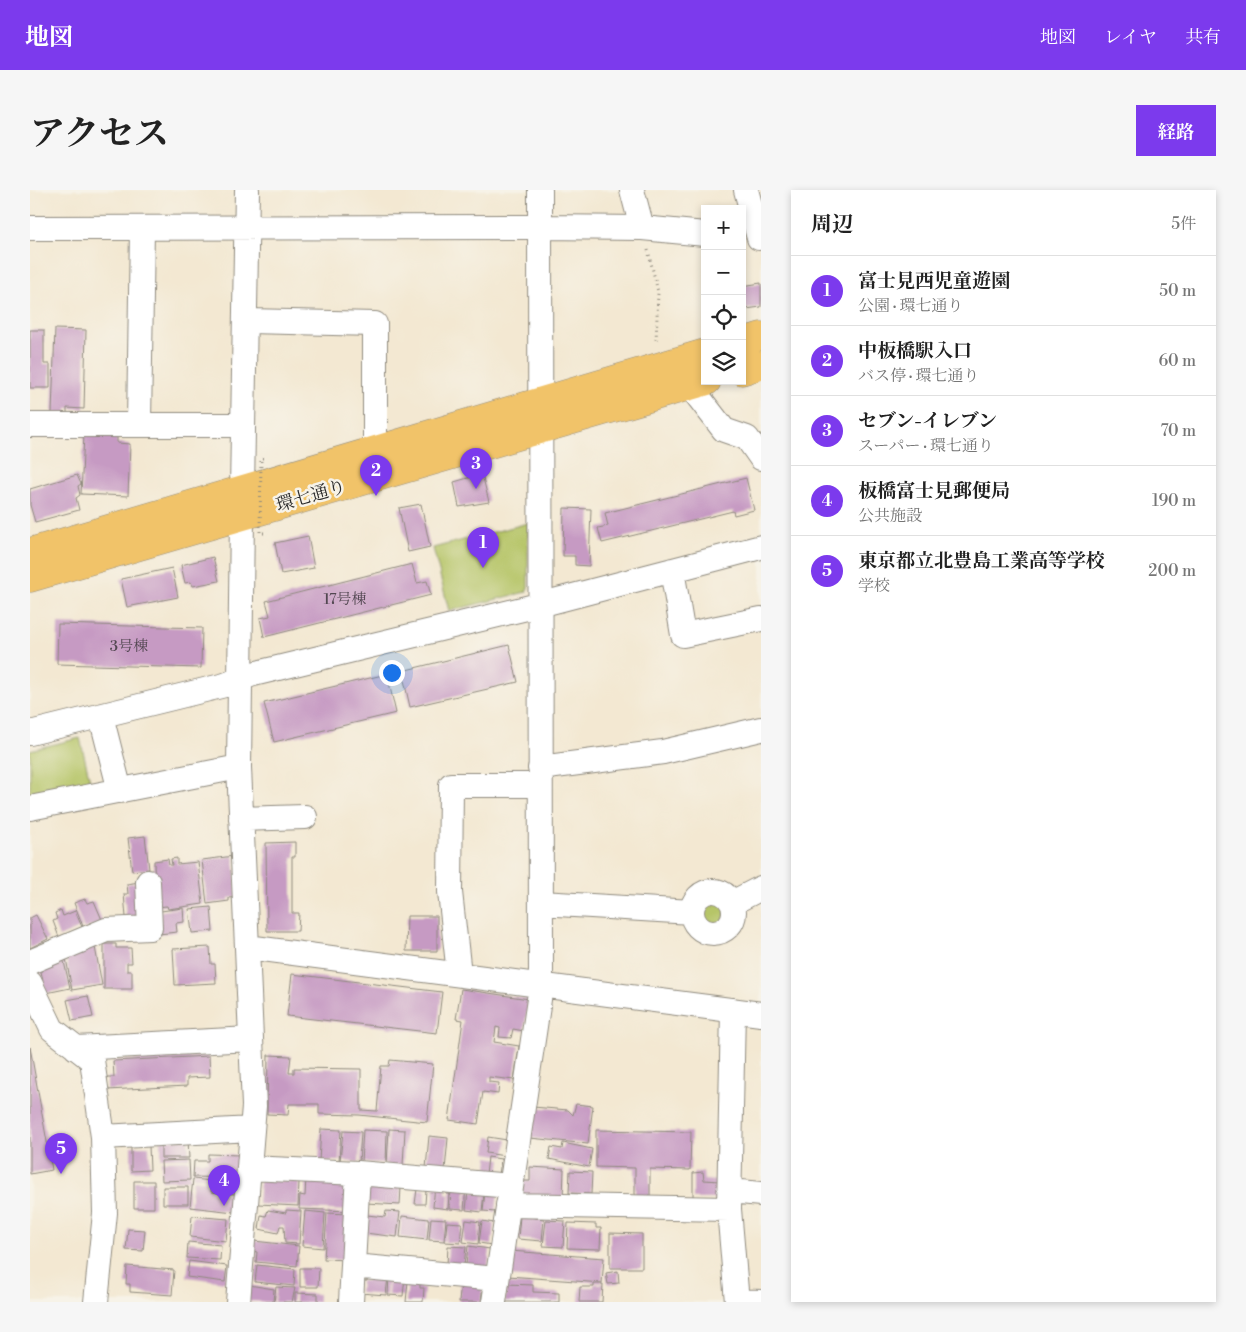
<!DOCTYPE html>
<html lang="ja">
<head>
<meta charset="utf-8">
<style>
	:root { --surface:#fff; --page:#f6f6f6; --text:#222; --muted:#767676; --line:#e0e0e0; --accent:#7c3aed }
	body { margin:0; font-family:"Libre Bodoni","Noto Serif JP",serif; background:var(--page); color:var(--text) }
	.controls { position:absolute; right:15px; top:15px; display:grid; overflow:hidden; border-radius:0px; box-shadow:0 2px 8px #0003 }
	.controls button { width:45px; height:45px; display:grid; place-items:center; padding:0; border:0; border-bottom:1px solid var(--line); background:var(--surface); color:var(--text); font:25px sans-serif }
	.you { position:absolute; left:361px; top:482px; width:18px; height:18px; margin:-12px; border:4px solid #fff; border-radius:50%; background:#1a73e8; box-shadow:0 0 0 8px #1a73e833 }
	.badge { display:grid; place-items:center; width:32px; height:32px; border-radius:50%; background:var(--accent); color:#fff; font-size:16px; font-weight:700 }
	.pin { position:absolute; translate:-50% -41px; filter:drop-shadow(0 1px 2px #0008) }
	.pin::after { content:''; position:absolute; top:26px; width:18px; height:15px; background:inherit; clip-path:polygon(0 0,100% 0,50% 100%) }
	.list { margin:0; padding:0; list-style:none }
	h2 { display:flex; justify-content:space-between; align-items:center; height:65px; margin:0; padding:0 20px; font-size:21px }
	h2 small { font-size:16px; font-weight:400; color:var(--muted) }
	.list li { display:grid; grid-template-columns:32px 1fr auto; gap:15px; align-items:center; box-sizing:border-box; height:70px; padding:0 20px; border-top:1px solid var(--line) }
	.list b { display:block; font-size:19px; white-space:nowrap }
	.list p { margin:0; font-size:16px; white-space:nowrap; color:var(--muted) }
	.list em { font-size:16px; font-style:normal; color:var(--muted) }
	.icon { flex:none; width:28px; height:28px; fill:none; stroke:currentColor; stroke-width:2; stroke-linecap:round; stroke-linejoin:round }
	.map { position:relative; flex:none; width:731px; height:1112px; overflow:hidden; border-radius:0px }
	header { display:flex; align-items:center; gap:30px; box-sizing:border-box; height:70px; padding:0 25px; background:var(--accent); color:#fff }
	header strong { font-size:24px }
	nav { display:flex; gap:28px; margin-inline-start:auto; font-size:18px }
	.intro { display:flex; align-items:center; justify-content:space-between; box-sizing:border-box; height:120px; padding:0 30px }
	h1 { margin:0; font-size:35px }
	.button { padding:12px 22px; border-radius:0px; background:var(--accent); color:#fff; font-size:18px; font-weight:700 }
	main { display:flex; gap:30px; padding:0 30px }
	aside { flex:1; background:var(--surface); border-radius:0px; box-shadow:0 2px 8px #0003 }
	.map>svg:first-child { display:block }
	.green { fill:#b6c567; stroke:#707849 }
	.building { fill:#c69ac3 }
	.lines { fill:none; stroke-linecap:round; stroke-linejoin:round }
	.minor-casing { stroke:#8f8a7e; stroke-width:26 }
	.major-casing { stroke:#8f8a7e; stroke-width:29 }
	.path { stroke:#8f8a7e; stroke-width:3; stroke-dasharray:1 4; stroke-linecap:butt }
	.minor { stroke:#fff; stroke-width:24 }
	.major { stroke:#f1c369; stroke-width:28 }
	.path-bridge { stroke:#8f8a7e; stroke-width:3; stroke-dasharray:1 4; stroke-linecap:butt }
	.labels { text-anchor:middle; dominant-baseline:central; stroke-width:5; stroke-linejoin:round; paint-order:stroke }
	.number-label { font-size:15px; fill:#524751 }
	.street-label { font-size:18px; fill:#2b2b2b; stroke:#f7f3e8 }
</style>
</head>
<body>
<header>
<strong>地図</strong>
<nav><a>地図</a><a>レイヤ</a><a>共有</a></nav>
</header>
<div class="intro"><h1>アクセス</h1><a class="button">経路</a></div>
<main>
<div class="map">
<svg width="731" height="1112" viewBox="0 0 731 1112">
	<rect width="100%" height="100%" fill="#f7f3e8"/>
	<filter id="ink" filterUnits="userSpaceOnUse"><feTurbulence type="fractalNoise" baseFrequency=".02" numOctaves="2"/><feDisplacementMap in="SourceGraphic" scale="10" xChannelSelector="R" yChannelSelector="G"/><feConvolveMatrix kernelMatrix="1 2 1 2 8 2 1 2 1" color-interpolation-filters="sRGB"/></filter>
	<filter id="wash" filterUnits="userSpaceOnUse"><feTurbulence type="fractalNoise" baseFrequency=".0096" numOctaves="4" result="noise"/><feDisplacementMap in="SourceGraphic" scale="20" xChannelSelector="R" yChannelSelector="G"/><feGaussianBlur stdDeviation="1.12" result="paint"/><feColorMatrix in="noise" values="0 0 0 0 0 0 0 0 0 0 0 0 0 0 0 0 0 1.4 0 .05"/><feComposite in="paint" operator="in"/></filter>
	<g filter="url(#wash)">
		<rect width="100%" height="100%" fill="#f3e8d2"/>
		<path class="green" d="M 498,333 L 498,398 L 496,402 L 419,421 L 403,358 Z
			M 50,548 L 61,595 L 0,608 L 0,560 Z
			M670 722a13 13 0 1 1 26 0a13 13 0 1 1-26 0Z"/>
		<g id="blocks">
			<path class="building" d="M 731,93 L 731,117 L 716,119 L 712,96 Z
				M 25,139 L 56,140 L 54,219 L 37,218 L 37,223 L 22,223 Z
				M 0,140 L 14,140 L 14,174 L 20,174 L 20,198 L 0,198 Z
				M 54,245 L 87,246 L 87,253 L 100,254 L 98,306 L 51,304 Z
				M 452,284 L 459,312 L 429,317 L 424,292 Z
				M 47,285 L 51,294 L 48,296 L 50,305 L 46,308 L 49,320 L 5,332 L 0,315 L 0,299 Z
				M 716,288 L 724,320 L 704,325 L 703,321 L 572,353 L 568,338 L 578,336 L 575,323 Z
				M 391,314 L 400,357 L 378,362 L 369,318 Z
				M 534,318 L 561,319 L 559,376 L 545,375 L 545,366 L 533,366 Z
				M 278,346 L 284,378 L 251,384 L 245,353 Z
				M 183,367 L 189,391 L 163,396 L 161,392 L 155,393 L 151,375 Z
				M 382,374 L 387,393 L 397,391 L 401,405 L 234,447 L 230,428 L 240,426 L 236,411 Z
				M 142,378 L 148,407 L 97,417 L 91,389 Z
				M 28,434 L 172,438 L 171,478 L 27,474 Z
				M 479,455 L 488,492 L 380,517 L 372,481 Z
				M 357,484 L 366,523 L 244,552 L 234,513 Z
				M 115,646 L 119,679 L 102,681 L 98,648 Z
				M 265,652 L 265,667 L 262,667 L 262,723 L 269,723 L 268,741 L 237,741 L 236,653 Z
				M 204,666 L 207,707 L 199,708 L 199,711 L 177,714 L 172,670 Z
				M 147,668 L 147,674 L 168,672 L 173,714 L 138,719 L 137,716 L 125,717 L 124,671 L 138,669 L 139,675 L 142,675 L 141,669 Z
				M 109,692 L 112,726 L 96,727 L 94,704 L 98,704 L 97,694 Z
				M 55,709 L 57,713 L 64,711 L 73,732 L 54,739 L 44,713 Z
				M 181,717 L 183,741 L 162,743 L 159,719 Z
				M 153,718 L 154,732 L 146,733 L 147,742 L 129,744 L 131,721 Z
				M 31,720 L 33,726 L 45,721 L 52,737 L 29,747 L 23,731 L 27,729 L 25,723 Z
				M 6,725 L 18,749 L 0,758 L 0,728 Z
				M 377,726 L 407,726 L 407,761 L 376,761 Z
				M 74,754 L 86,754 L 86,758 L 101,758 L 102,773 L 97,773 L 97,781 L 102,781 L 102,799 L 74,799 Z
				M 65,757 L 72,795 L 42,800 L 35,763 Z
				M 180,757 L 181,774 L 185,774 L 186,793 L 145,795 L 143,759 Z
				M 33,767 L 40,798 L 16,803 L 9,773 Z
				M 262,784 L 412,802 L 407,843 L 257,826 Z
				M 431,799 L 499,809 L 494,841 L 483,839 L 481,848 L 469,847 L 470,838 L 466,837 L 464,852 L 489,856 L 484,890 L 459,887 L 459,892 L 469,893 L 468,904 L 453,902 L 448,934 L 419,930 L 433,830 L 426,829 Z
				M 58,806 L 63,827 L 42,831 L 37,810 Z
				M 0,857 L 22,980 L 0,984 Z
				M 238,865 L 261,866 L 259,883 L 264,883 L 264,878 L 331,879 L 331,920 L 347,921 L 351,876 L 359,876 L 360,870 L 403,874 L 397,932 L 329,925 L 289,924 L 289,914 L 259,914 L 258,925 L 237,924 Z
				M 179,866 L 180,887 L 157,888 L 157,896 L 77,900 L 77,887 L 84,887 L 83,871 Z
				M 546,914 L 563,916 L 558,954 L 500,948 L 503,917 L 538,920 L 543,925 Z
				M 291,939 L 311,940 L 309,971 L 289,971 Z
				M 359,939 L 375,940 L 373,975 L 357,975 Z
				M 333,940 L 357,941 L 356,973 L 331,972 Z
				M 566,940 L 661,942 L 660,980 L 620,979 L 620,1007 L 605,1007 L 605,978 L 566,977 Z
				M 313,941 L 331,942 L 329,972 L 310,971 Z
				M 399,946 L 418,948 L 415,980 L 396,978 Z
				M 458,947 L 477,950 L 475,966 L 456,963 Z
				M 158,949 L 159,968 L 131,968 L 131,950 Z
				M 533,953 L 562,959 L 559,977 L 519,969 L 521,957 L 532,959 Z
				M 101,956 L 119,956 L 120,980 L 101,981 Z
				M 178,964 L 210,965 L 209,988 L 163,987 L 164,971 L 178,971 Z
				M 458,967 L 471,969 L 469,986 L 456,985 Z
				M 159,970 L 160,990 L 132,991 L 131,971 Z
				M 500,977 L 534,979 L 533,1009 L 492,1007 L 493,991 L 500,991 Z
				M 540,981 L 562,982 L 561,1004 L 539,1003 Z
				M 673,982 L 674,990 L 689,991 L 688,1009 L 663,1009 L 663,983 Z
				M 276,987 L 322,989 L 320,1021 L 269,1019 L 270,1005 L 275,1006 Z
				M 163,989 L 182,991 L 181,1002 L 205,1004 L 204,1022 L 160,1017 Z
				M 230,990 L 269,992 L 268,1016 L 228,1014 Z
				M 104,991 L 124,991 L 124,1018 L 104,1018 Z
				M 337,995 L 371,997 L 370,1015 L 336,1013 Z
				M 405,995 L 416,997 L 416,1004 L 419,1004 L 418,1019 L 403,1017 Z
				M 421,996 L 436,997 L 434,1020 L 420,1019 Z
				M 133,997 L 158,997 L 158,1014 L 133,1014 Z
				M 387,999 L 396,1000 L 395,1014 L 385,1014 Z
				M 438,1001 L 454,1003 L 452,1022 L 436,1020 Z
				M 455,1001 L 468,1002 L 466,1022 L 453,1021 Z
				M 238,1020 L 256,1023 L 256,1020 L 271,1021 L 269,1054 L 255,1053 L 254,1036 L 250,1036 L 248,1043 L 229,1039 L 231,1025 L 236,1026 Z
				M 275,1021 L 295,1023 L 293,1058 L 272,1056 Z
				M 356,1021 L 370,1022 L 367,1047 L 335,1043 L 337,1025 L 355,1027 Z
				M 297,1023 L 319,1024 L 317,1070 L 294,1069 Z
				M 162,1026 L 198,1029 L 196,1051 L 160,1047 Z
				M 372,1026 L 399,1029 L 397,1050 L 370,1047 Z
				M 490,1026 L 514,1029 L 512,1051 L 488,1049 Z
				M 401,1028 L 416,1029 L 414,1051 L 399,1050 Z
				M 436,1030 L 450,1032 L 448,1054 L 433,1052 Z
				M 516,1030 L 535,1031 L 533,1057 L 513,1056 Z
				M 452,1031 L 464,1033 L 462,1055 L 449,1053 Z
				M 417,1032 L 432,1033 L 430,1053 L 415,1052 Z
				M 538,1033 L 566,1034 L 566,1038 L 571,1038 L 570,1059 L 537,1058 Z
				M 98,1039 L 115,1040 L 113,1061 L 96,1060 Z
				M 580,1043 L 612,1044 L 612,1078 L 580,1078 Z
				M 224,1051 L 269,1056 L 267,1076 L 226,1072 L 227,1062 L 223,1061 Z
				M 158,1052 L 191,1055 L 190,1070 L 157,1068 Z
				M 418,1056 L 436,1057 L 434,1076 L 417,1075 Z
				M 438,1056 L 460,1059 L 458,1078 L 436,1075 Z
				M 480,1061 L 574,1068 L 572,1093 L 478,1086 Z
				M 159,1071 L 197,1076 L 195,1092 L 157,1087 Z
				M 227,1075 L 265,1079 L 264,1096 L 225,1092 Z
				M 97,1076 L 144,1080 L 142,1105 L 100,1102 L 100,1094 L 96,1094 Z
				M 270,1078 L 289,1078 L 288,1097 L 270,1097 Z
				M 588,1081 L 589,1093 L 578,1094 L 576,1083 Z
				M 338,1084 L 358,1086 L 356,1105 L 330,1103 L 331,1091 L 337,1091 Z
				M 359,1086 L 375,1087 L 373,1106 L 358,1105 Z
				M 378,1091 L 390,1092 L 390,1098 L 394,1098 L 393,1112 L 376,1112 Z
				M 431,1092 L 453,1095 L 451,1112 L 429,1112 Z
				M 476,1094 L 503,1095 L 503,1102 L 529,1103 L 529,1112 L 475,1112 Z
				M 564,1094 L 573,1094 L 572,1112 L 549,1112 L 550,1097 L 564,1097 Z
				M 219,1095 L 244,1099 L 243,1112 L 217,1111 Z
				M 246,1097 L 265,1098 L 262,1112 L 244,1112 Z
				M 265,1103 L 288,1104 L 288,1112 L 265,1112 Z"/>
		</g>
	</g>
	<g filter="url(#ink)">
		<use href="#blocks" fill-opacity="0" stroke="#8f8a7e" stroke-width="1"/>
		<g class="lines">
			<g class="minor-casing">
				<path id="minor" d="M 602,0 L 612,38
					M 716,0 L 729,48
					M 0,38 L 510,37 L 612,38 L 675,44
					M 215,131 L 345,134 L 345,261
					M 660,196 L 694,240 L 717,248 L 731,268
					M 109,234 L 112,39
					M 0,235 L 213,235
					M 212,300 L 217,0
					M 642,380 L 653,445 L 731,429
					M 71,526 L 90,601
					M 0,543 L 195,495 L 223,484 L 509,415 L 731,357
					M 510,578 L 633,562 L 731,539
					M 0,618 L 209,577
					M 211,629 L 275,627
					M662 722a21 21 0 1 1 42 0a21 21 0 1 1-42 0Z
					M 511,713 L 662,722
					M 702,713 L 731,698
					M 217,757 L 731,824
					M 0,772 L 76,740 L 120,738 L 118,692
					M 429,784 L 420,702 L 421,595 L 510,595
					M 0,793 L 22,839 L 62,870 L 73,947 L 75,1023 L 66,1112
					M 703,820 L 699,1019 L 707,1112
					M 46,858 L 221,849
					M 73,947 L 222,939
					M 219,978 L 328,983 L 481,996
					M 700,1001 L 731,1004
					M 478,1015 L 699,1019
					M 323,1076 L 467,1089
					M 707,1111 L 731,1112
					M 208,1112 L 224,916 L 209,577 L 212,326
					M 321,1112 L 328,983
					M 464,1112 L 511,796 L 510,0"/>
			</g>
			<g class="major-casing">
				<path id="major" d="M 712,152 L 731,146
					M 712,181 L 731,175
					M 0,362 L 675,163
					M 0,388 L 677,191"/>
			</g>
			<path class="path" d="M 618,60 L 628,102 L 626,152"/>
			<use href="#minor" class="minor"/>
			<use href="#major" class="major"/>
			<path class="path-bridge" d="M 234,343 L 230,343 L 231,268 L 234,268"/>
		</g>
	</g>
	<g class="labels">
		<g class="number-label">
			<text x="315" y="409">17号棟</text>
			<text x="99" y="456">3号棟</text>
		</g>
		<g class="street-label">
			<text transform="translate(281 306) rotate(-16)">環七通り</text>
		</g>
	</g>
</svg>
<div class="controls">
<button>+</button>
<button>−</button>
<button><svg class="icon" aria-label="locate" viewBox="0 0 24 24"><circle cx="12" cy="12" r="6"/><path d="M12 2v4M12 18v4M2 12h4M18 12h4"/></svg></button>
<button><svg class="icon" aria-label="layers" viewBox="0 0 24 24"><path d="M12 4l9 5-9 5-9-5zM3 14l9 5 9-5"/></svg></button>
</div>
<div class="you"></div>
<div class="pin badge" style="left:453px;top:378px">1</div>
<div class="pin badge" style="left:346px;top:306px">2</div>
<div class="pin badge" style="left:446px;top:299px">3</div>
<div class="pin badge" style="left:194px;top:1016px">4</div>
<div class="pin badge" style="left:31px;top:984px">5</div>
</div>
<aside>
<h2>周辺<small>5件</small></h2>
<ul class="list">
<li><span class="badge">1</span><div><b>富士見西児童遊園</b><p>公園 · 環七通り</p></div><em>50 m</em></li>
<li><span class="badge">2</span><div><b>中板橋駅入口</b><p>バス停 · 環七通り</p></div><em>60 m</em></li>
<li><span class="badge">3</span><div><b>セブン-イレブン</b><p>スーパー · 環七通り</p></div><em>70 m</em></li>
<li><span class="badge">4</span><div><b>板橋富士見郵便局</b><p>公共施設</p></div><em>190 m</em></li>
<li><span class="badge">5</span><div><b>東京都立北豊島工業高等学校</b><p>学校</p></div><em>200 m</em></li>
</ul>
</aside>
</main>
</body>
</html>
